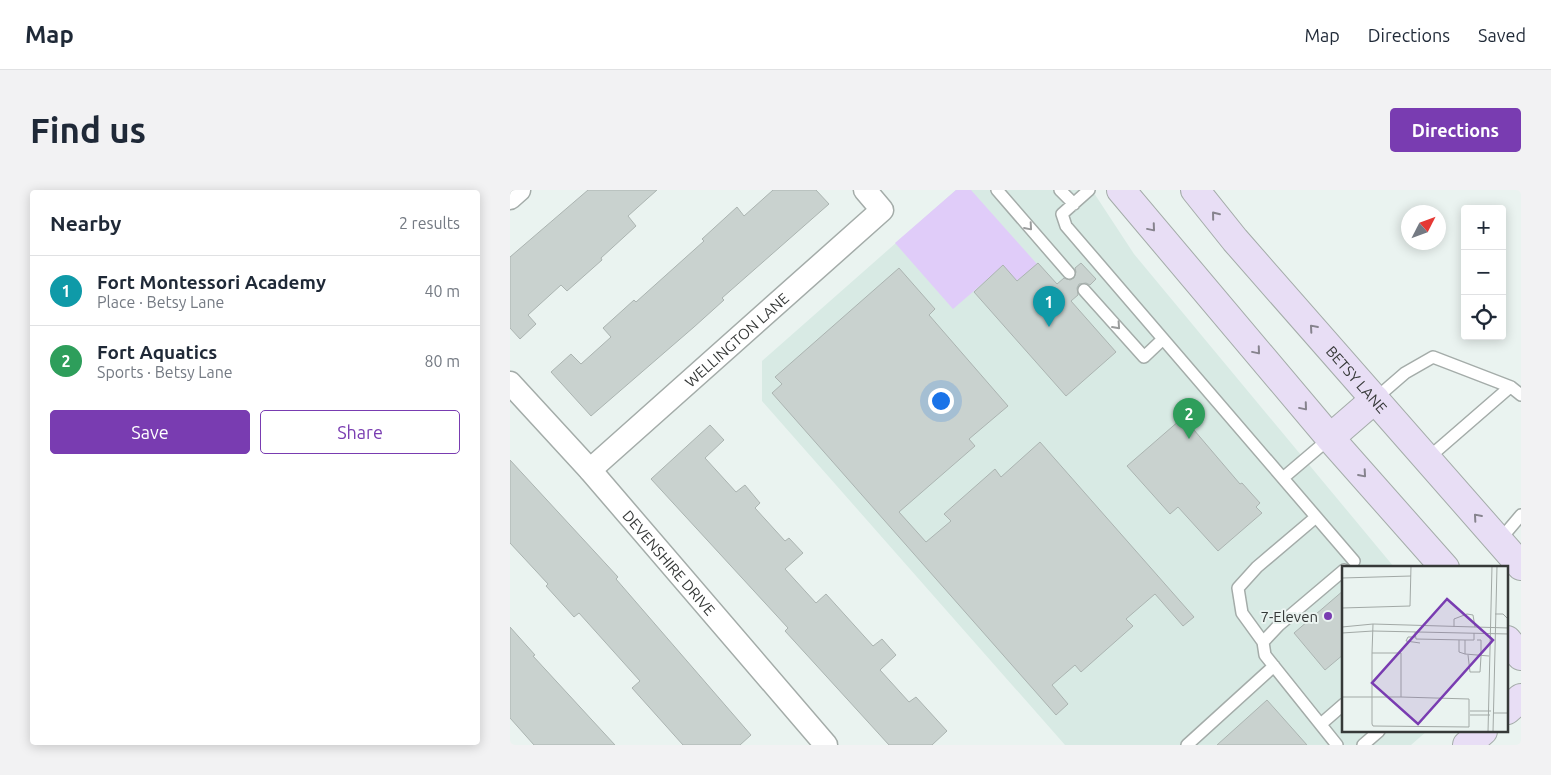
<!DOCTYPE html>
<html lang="en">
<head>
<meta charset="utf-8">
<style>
	:root { --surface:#fff; --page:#f2f2f3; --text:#1f2937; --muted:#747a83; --line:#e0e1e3; --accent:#793cb1 }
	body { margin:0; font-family:Ubuntu,sans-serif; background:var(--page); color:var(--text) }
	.controls { position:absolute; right:15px; top:15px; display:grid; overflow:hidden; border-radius:5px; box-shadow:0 2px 12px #0003 }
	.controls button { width:45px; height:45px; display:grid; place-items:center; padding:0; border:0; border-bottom:1px solid var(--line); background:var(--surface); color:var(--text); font:25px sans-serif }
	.compass { position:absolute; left:891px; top:15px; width:45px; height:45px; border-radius:50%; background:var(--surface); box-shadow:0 2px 12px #0003; rotate:48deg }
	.you { position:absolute; left:430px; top:210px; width:18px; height:18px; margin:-12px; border:4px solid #fff; border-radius:50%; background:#1a73e8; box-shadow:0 0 0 8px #1a73e833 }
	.badge { display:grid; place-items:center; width:32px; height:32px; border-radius:50%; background:var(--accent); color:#fff; font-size:16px; font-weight:700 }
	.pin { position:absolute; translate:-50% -41px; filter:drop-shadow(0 1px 2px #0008) }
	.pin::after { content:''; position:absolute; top:26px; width:18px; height:15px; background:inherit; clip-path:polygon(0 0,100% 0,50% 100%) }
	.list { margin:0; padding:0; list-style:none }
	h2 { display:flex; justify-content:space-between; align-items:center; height:65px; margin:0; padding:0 20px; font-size:21px }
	h2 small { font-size:16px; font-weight:400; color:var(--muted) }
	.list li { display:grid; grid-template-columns:32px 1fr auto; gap:15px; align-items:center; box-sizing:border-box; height:70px; padding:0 20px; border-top:1px solid var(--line) }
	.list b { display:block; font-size:19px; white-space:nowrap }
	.list p { margin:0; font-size:16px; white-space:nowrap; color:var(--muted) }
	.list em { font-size:16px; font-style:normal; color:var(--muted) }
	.actions { display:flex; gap:10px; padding:15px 20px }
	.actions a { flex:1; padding:11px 0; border:1px solid var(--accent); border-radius:5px; text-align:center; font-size:18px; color:var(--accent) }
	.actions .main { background:var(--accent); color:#fff }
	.icon { flex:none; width:28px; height:28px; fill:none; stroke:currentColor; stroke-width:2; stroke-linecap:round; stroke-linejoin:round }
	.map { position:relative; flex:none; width:1011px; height:555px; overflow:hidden; border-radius:5px }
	header { display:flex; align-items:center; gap:30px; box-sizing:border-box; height:70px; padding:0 25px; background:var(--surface); border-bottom:1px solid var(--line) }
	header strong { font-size:24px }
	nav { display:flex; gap:28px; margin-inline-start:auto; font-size:18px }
	.intro { display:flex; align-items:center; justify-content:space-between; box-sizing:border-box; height:120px; padding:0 30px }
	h1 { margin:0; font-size:35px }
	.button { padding:12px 22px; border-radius:5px; background:var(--accent); color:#fff; font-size:18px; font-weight:700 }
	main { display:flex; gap:30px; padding:0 30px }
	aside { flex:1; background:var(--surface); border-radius:5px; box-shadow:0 2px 12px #0003 }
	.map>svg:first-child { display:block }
	.built { fill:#d8eae4 }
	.green { fill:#e0ccf9 }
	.building { fill:#c9d2cf; stroke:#abb4b1 }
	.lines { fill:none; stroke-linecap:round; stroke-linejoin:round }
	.lane-casing { stroke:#a4aca9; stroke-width:14 }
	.street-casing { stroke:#a4aca9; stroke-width:25 }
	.secondary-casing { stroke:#a4aca9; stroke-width:30 }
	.lane { stroke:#fff; stroke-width:11 }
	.street { stroke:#fff; stroke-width:22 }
	.secondary { stroke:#e8def5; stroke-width:28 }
	.oneway { stroke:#86838d }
	.oneway2 { stroke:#9a9c9c }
	.poi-dot { fill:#793cb1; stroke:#eaf3f0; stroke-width:2 }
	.labels { text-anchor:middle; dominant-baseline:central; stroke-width:4; stroke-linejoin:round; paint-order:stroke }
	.street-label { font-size:15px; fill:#363938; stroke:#eaf3f0 }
	.poi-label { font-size:15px; fill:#363938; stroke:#eaf3f0; text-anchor:end }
	.inset-road { fill:none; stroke:#a2a9a6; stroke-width:1 }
	.view { fill:#793cb1; fill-opacity:0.15; stroke:#793cb1; stroke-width:2.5 }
	.inset-edge { fill:none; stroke:#363938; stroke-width:2.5 }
</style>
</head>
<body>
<header>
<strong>Map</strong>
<nav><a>Map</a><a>Directions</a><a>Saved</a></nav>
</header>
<div class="intro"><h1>Find us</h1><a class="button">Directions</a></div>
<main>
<aside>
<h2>Nearby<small>2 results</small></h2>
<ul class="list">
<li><span class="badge" style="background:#0f9aa8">1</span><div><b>Fort Montessori Academy</b><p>Place · Betsy Lane</p></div><em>40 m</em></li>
<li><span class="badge" style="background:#2e9e5b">2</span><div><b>Fort Aquatics</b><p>Sports · Betsy Lane</p></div><em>80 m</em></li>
</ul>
<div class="actions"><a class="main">Save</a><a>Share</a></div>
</aside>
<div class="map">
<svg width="1011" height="555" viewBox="0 0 1011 555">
	<rect width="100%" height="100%" fill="#eaf3f0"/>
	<path class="built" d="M 446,0 L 582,0 L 624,64 L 884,377 L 834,378 L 834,541 L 917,541 L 901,555 L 555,555 L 252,211 L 252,171 Z"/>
	<path class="green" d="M 446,0 L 461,0 L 527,74 L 507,91 L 493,76 L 443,119 L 385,53 Z"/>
	<path class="building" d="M 78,0 L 147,0 L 118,26 L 126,36 L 91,68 L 92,70 L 57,101 L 51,95 L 18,125 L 26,134 L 10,149 L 0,138 L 0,67 Z
		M 263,0 L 306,0 L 319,14 L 212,108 L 214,110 L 184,137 L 81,226 L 41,182 L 61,164 L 71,174 L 101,147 L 93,138 L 124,110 L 126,112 L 194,51 L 192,49 L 227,17 L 234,26 Z
		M 528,73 L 547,94 L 554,88 L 560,90 L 564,88 L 566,82 L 565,78 L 571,73 L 586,89 L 580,95 L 576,93 L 569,94 L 567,98 L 568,105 L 561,111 L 606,162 L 556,206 L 464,102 L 493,75 L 507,91 Z
		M 389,78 L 425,119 L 419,125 L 498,216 L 459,249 L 465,256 L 389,322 L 416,352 L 441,331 L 434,324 L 485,279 L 491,287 L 530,252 L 684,427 L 673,436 L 645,404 L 616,429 L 623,436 L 571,482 L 565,475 L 542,495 L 558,514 L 546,525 L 262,203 L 272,194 L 265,187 Z
		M 670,230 L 674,236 L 678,233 L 730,294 L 732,293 L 750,313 L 746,317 L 752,323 L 708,361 L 668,317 L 660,324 L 617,276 Z
		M 200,235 L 214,250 L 195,268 L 226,302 L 235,295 L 250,313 L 245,318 L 275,351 L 279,348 L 293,363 L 275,379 L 306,413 L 316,404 L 363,456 L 372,449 L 386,465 L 370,480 L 399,512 L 406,507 L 437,541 L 422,555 L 379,555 L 275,441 L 278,438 L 141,289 Z
		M 0,270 L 108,387 L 106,389 L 241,545 L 230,555 L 173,555 L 122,498 L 130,491 L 69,423 L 64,427 L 36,396 L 38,394 L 0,353 Z
		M 834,400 L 834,464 L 815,480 L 784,443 Z
		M 0,437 L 25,465 L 23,466 L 105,555 L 24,555 L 0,528 Z
		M 757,510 L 797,555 L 707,555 Z"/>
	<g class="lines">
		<g class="lane-casing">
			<path id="lane" d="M 487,0 L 559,83
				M 550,0 L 564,14
				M 579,0 L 552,24 L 556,36 L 844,371
				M 574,100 L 634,167 L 653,149
				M 865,209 L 895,183 L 923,167 L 1001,197 L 1011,205
				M 917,269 L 1000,197
				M 773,288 L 820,248
				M 989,351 L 1011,325
				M 753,452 L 732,423 L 728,398 L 747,377 L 806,327
				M 811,534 L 834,514
				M 677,555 L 764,476
				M 827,555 L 755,465 L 753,452 L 769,435 L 834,380
				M 853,555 L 869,541"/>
		</g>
		<g class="street-casing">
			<g id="street">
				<path d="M 0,8 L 9,0"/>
				<path id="s1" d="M 0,193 L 80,280 L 316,555"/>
				<path id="s2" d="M 80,280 L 372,20 L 355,0"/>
			</g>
		</g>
		<g class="secondary-casing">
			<g id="secondary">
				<path d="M 611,0 L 820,248 L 935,378"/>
				<path id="s3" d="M 685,0 L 725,50 L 1011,376"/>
				<path d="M 820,248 L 865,209"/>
				<path d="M 997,450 L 1011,466"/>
				<path d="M 997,520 L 1011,508"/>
				<path d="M 957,555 L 973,541"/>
			</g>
		</g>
		<use href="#lane" class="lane"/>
		<use href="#street" class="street"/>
		<use href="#secondary" class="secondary"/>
	</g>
	<defs><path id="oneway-chevron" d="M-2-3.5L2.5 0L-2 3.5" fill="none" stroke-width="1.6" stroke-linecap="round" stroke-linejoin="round" transform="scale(1.25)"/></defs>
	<g class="oneway">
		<use href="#oneway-chevron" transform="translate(705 25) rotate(-129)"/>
		<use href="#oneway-chevron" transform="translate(642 38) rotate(50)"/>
		<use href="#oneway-chevron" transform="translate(803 138) rotate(-131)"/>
		<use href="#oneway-chevron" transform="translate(747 161) rotate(50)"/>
		<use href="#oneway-chevron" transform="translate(794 217) rotate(50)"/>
		<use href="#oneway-chevron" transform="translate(853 284) rotate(49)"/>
		<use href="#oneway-chevron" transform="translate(967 327) rotate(-131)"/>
	</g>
	<g class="oneway2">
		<use href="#oneway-chevron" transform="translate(519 37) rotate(49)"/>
		<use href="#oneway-chevron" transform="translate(607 136) rotate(48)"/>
	</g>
	<circle class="poi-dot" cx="818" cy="426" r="5"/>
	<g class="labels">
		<g class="street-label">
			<text stroke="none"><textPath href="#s2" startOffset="196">WELLINGTON LANE</textPath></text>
			<text stroke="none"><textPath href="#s3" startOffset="249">BETSY LANE</textPath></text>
			<text stroke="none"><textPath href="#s1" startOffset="240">DEVENSHIRE DRIVE</textPath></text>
		</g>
		<g class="poi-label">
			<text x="808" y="426">7-Eleven</text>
		</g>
	</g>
	<g transform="translate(832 376)">
		<rect width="166" height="166" fill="#eaf3f0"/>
		<path class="inset-road" d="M 0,12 L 69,10M 0,42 L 68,40 L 69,0M 153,48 L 161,48 L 167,54M 0,61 L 31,58 L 167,62M 112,61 L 112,53 L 125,48 L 131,49 L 133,61M 73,66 L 74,73 L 123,74M 0,67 L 31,65 L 167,68M 132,67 L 132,74 L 123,74 L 123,88 L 147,90M 73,71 L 66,71 L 64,75 L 78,77M 117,74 L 117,86 L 123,88M 135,74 L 139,74 L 139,90M 30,87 L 59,87 L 59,131M 126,89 L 128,106 L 138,106 L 139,90M 0,131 L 59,131 L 127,133 L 127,161 L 31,160 L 30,158 L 30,87 L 31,58M 128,145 L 149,145M 151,147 L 167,147M 128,149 L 148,149M 146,166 L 150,0M 151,166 L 155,0"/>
		<path class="view" d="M 105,33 L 151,74 L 76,158 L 30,117 Z"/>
		<rect width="166" height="166" class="inset-edge"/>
	</g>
</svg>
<div class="controls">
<button>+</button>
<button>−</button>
<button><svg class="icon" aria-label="locate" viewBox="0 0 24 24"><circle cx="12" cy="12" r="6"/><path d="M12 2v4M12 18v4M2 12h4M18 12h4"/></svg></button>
</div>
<svg class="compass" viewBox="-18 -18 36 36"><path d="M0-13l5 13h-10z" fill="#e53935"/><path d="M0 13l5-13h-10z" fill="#747a83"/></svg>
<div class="you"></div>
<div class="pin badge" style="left:539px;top:137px;background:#0f9aa8">1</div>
<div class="pin badge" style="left:679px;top:249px;background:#2e9e5b">2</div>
</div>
</main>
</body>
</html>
